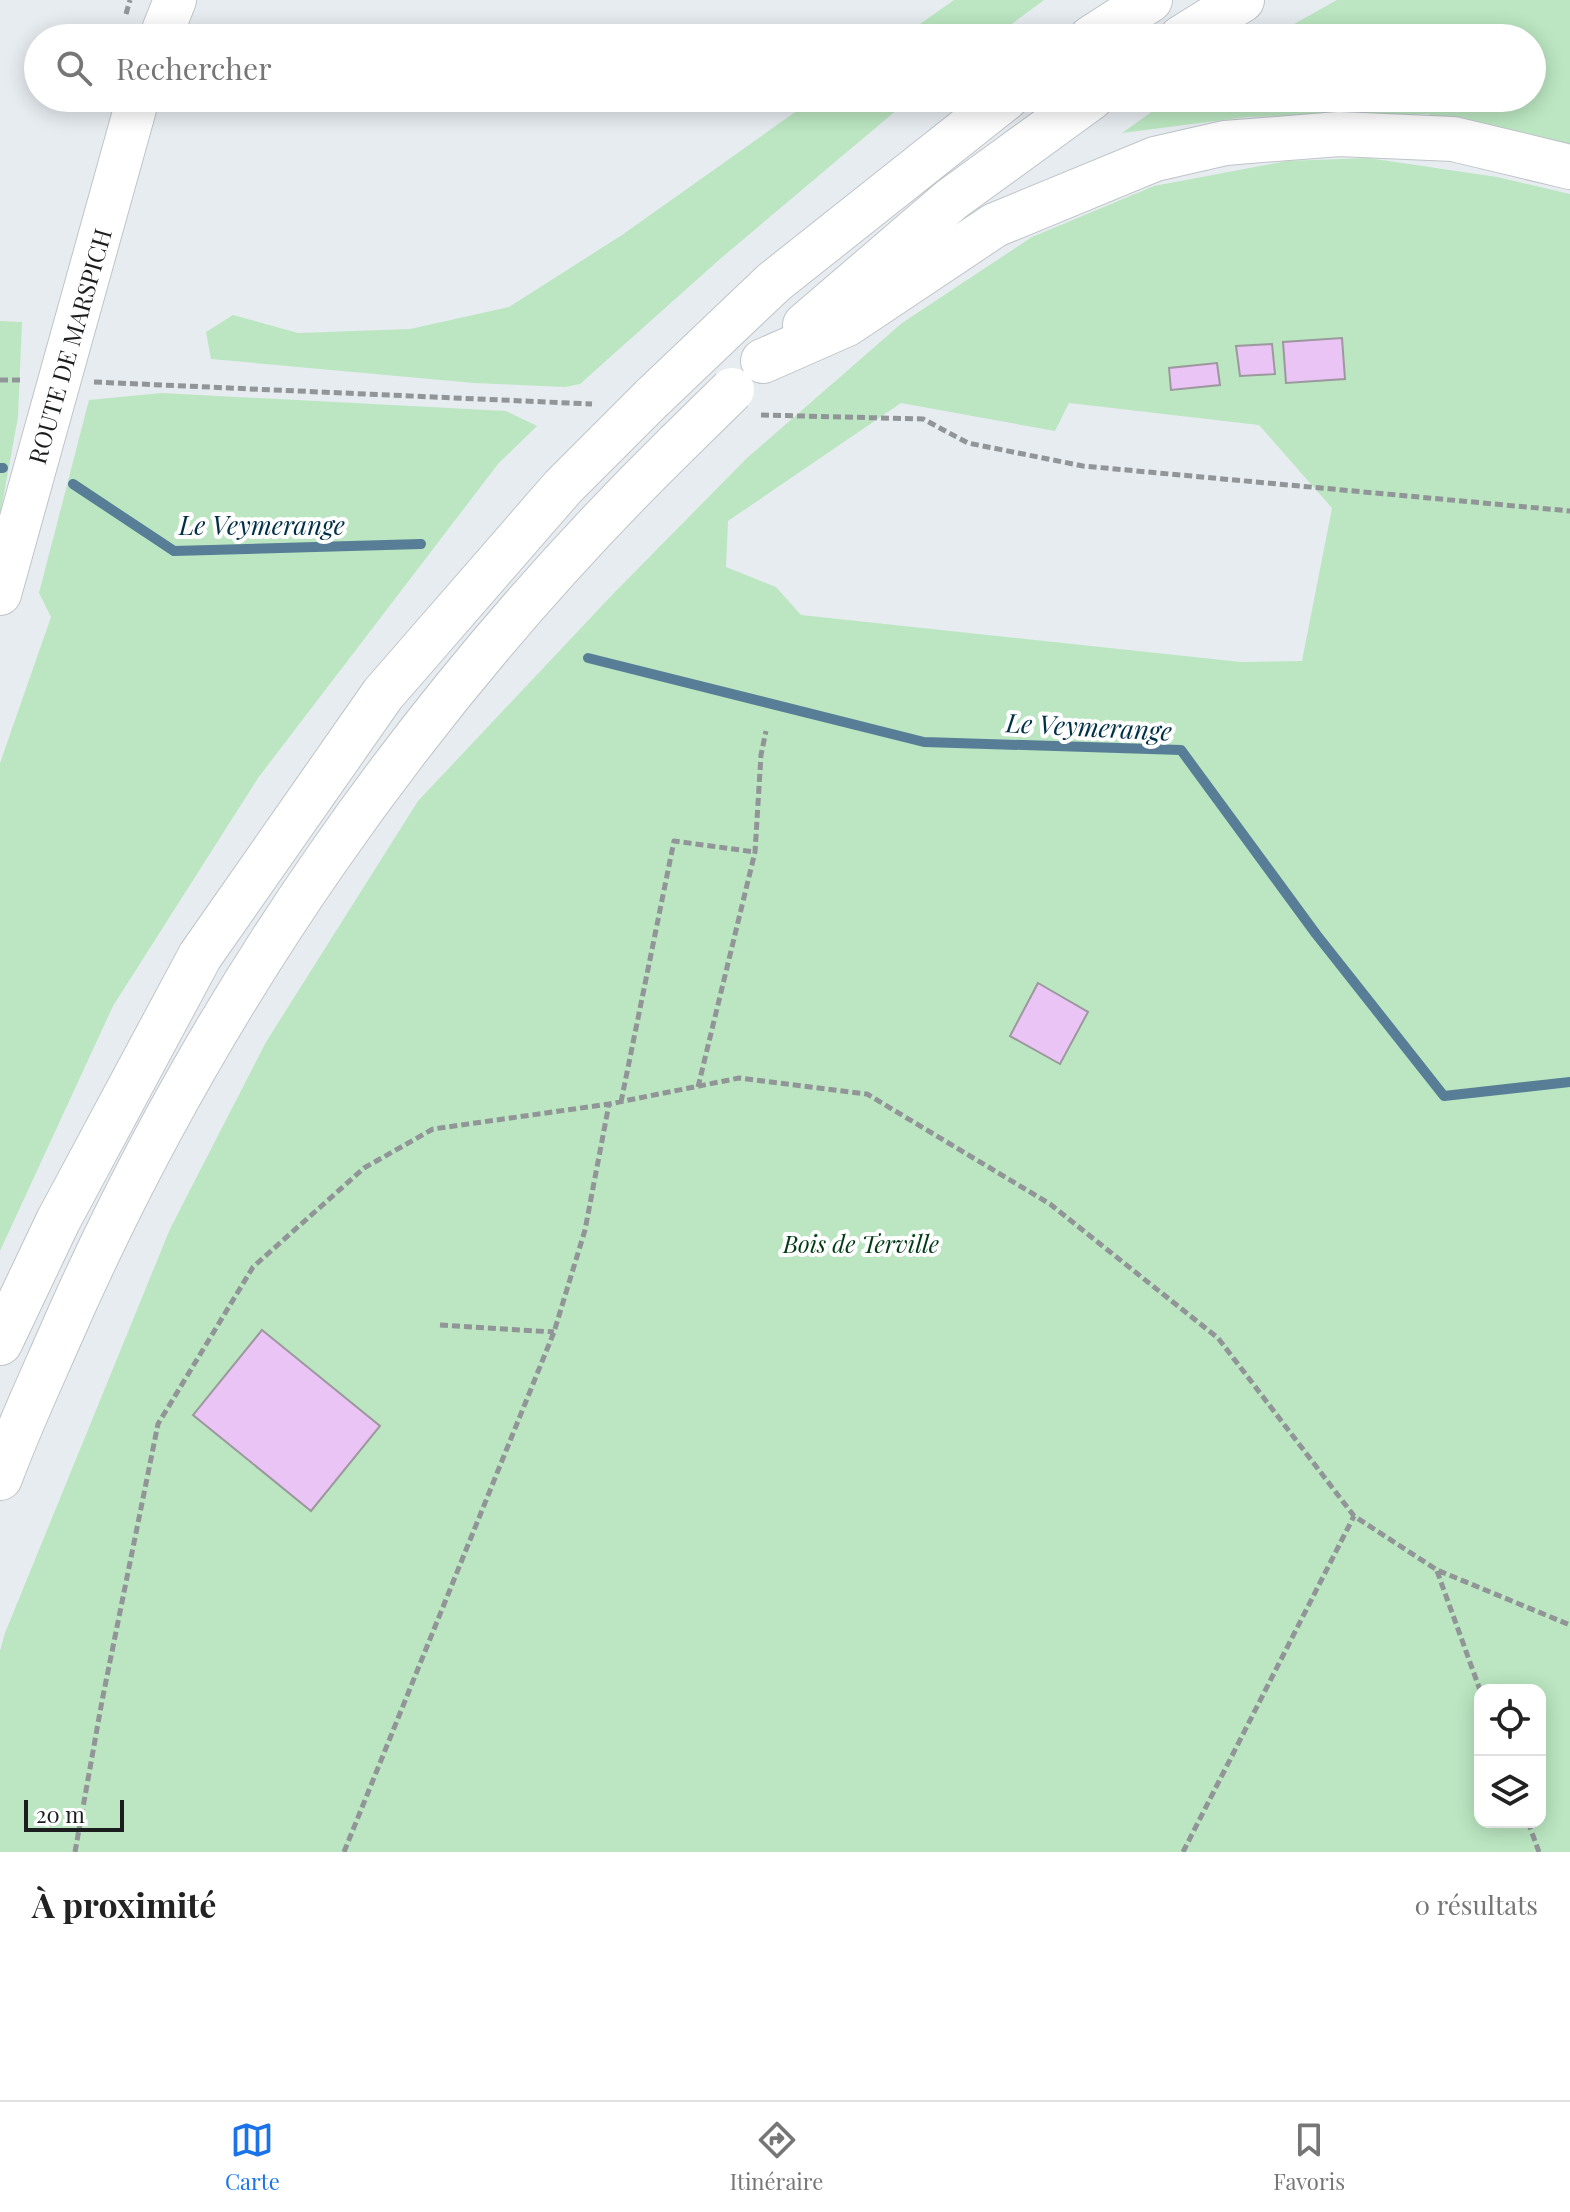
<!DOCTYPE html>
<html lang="fr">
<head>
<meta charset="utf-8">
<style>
	:root { --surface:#fff; --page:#f6f6f6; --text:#222; --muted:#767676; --line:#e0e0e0; --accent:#1a73e8 }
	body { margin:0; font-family:"Playfair Display",serif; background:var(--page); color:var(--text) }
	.controls { position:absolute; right:24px; bottom:24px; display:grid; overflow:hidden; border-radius:16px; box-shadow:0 4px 20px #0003 }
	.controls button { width:72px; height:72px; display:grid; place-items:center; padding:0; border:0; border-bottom:2px solid var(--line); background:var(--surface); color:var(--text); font:40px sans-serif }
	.scale { position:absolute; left:24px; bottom:20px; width:100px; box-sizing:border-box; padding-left:8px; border:4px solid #1c1d1f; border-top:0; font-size:22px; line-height:28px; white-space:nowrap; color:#1c1d1f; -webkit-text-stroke:6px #fff; paint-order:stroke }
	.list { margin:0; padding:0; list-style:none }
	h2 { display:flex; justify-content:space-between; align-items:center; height:104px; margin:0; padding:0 32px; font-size:34px }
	h2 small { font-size:26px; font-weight:400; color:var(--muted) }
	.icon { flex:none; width:44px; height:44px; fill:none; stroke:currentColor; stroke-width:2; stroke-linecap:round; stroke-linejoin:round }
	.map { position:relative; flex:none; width:1570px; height:1852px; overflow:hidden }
	.search { position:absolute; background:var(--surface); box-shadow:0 4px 20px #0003; left:24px; right:24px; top:24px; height:88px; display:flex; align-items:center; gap:20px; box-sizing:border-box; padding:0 28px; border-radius:44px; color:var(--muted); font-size:30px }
	.sheet { height:248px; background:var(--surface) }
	nav { display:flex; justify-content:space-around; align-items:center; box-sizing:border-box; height:112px; border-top:2px solid var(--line); background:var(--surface); font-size:22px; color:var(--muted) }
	nav a { display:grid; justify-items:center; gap:4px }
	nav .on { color:var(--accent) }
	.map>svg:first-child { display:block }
	.green { fill:#bbe6c1; fill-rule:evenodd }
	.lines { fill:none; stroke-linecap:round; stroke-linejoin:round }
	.stream { stroke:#577e96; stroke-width:10 }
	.building { fill:#e9c4f5; stroke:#9c989d; stroke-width:2 }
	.secondary-casing { stroke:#bfc4c9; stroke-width:44 }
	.highway-casing { stroke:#bfc4c9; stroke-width:46 }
	.path { stroke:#919598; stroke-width:5; stroke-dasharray:8 4; stroke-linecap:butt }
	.secondary { stroke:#fff; stroke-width:42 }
	.highway { stroke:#fff; stroke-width:44 }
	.highway-bridge-casing { stroke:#bfc4c9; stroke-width:46; stroke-linecap:butt }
	.highway-bridge { stroke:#fff; stroke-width:44 }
	.labels { text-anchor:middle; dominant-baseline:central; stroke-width:8; stroke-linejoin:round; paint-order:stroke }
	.street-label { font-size:24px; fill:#1c1d1f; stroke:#fff }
	.park-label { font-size:24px; font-style:italic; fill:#013a14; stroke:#fff }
	.water-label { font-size:26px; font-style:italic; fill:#003047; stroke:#fff }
</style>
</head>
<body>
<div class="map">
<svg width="1570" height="1852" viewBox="0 0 1570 1852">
	<rect width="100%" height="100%" fill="#e7ecf1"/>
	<path class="green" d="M 954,0 L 1044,0 L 993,38 L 900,38 Z
		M 1337,0 L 1570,0 L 1570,147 L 1427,114 L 1247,117 L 1122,133 L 1171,98 L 1532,98 L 1532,38 L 1269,38 Z
		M 815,98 L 911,98 L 720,259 L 580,384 L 565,387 L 474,383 L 211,359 L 206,332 L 233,315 L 298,333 L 410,329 L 509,307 L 622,235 Z
		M 1368,158 L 1497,177 L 1570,194 L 1570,1852 L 0,1852 L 0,1651 L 5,1633 L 170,1229 L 266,1042 L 418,801 L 612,595 L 747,458 L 902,323 L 1032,237 L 1154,186 L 1287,161 ZM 901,403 L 1055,431 L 1069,403 L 1259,425 L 1332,508 L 1302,661 L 1241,662 L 801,615 L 776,587 L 726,567 L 728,521 ZM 1480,1690 L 1540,1690 L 1540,1822 L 1480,1822 Z
		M 0,321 L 22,322 L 18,417 L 0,516 Z
		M 162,393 L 506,411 L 537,426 L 498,464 L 258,778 L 113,1006 L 0,1251 L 0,763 L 51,617 L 39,593 L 89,400 Z"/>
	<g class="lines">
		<path class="stream" d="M 0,468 L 3,468
			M 73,484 L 174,551 L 421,544
			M 588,658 L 924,742 L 1181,750 L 1316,934 L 1444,1096 L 1570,1082"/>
	</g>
	<path class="building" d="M 1342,338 L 1345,379 L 1286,383 L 1283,342 Z
		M 1272,344 L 1275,374 L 1240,376 L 1236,346 Z
		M 1217,363 L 1220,385 L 1171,390 L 1169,368 Z
		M 1038,983 L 1088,1012 L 1060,1064 L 1010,1036 Z
		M 262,1330 L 380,1426 L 311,1511 L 193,1415 Z"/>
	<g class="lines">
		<g class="secondary-casing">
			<path id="secondary" d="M 160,38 L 175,0
				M 0,594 L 138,98"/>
		</g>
		<g class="highway-casing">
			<path id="highway" d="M 1091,38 L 1150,0
				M 1181,38 L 1242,0
				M 805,325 L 952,199 L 1091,98
				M 763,361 L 847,324 L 995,225 L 1155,159 L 1225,143 L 1339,134 L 1453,139 L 1570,167
				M 652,398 L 774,282 L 1006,98
				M 0,1343 L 58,1221 L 200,956 L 383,694 L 563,487 L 609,441
				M 0,1478 C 18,1429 40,1382 61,1334 C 206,1002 418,698 677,444"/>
		</g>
		<path class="path" d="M 126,14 L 130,0
			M 0,380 L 20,380
			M 94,382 L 592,404
			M 761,415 L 923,419 L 968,443 L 1083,466 L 1570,511
			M 698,1087 L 755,852 L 761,755 L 766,731
			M 621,1102 L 674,841 L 755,852
			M 440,1325 L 554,1332
			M 1437,1571 L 1480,1690
			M 1528,1822 L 1539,1852
			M 75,1852 L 102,1701 L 158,1424 L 253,1267 L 364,1168 L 433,1129 L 609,1104 L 739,1078 L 867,1094 L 1050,1204 L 1218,1338 L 1354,1516 L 1437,1570 L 1570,1625
			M 344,1852 L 554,1332 L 585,1230 L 609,1104
			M 1183,1852 L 1354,1516"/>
		<use href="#secondary" class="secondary"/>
		<use href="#highway" class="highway"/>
		<g class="highway-bridge-casing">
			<path id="highway-bridge" d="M 609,441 L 652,398
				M 677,444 L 732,390"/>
		</g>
		<use href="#highway-bridge" class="highway-bridge"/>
	</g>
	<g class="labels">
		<g class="street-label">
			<text transform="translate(69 346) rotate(-74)">ROUTE DE MARSPICH</text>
		</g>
		<g class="park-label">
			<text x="861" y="1243">Bois de Terville</text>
		</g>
		<g class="water-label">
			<text x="262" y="524">Le Veymerange</text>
			<text transform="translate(1089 726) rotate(3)">Le Veymerange</text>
		</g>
	</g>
</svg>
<div class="controls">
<button><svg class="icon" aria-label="locate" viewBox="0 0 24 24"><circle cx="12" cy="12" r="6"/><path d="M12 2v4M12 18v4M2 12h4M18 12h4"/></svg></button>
<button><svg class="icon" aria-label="layers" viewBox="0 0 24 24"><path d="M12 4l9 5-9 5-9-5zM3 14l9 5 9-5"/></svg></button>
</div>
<div class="scale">20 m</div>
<div class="search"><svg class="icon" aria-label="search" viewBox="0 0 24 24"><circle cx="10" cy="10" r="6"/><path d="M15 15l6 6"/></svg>Rechercher</div>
</div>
<section class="sheet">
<h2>À proximité<small>0 résultats</small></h2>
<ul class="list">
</ul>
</section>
<nav>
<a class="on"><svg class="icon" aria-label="map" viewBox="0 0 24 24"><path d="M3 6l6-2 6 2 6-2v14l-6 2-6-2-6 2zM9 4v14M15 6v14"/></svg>Carte</a>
<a><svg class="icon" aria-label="directions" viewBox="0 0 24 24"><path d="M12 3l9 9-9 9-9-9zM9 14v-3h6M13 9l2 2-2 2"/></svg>Itinéraire</a>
<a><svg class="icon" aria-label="saved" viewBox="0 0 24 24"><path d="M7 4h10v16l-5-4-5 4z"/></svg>Favoris</a>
</nav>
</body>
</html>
